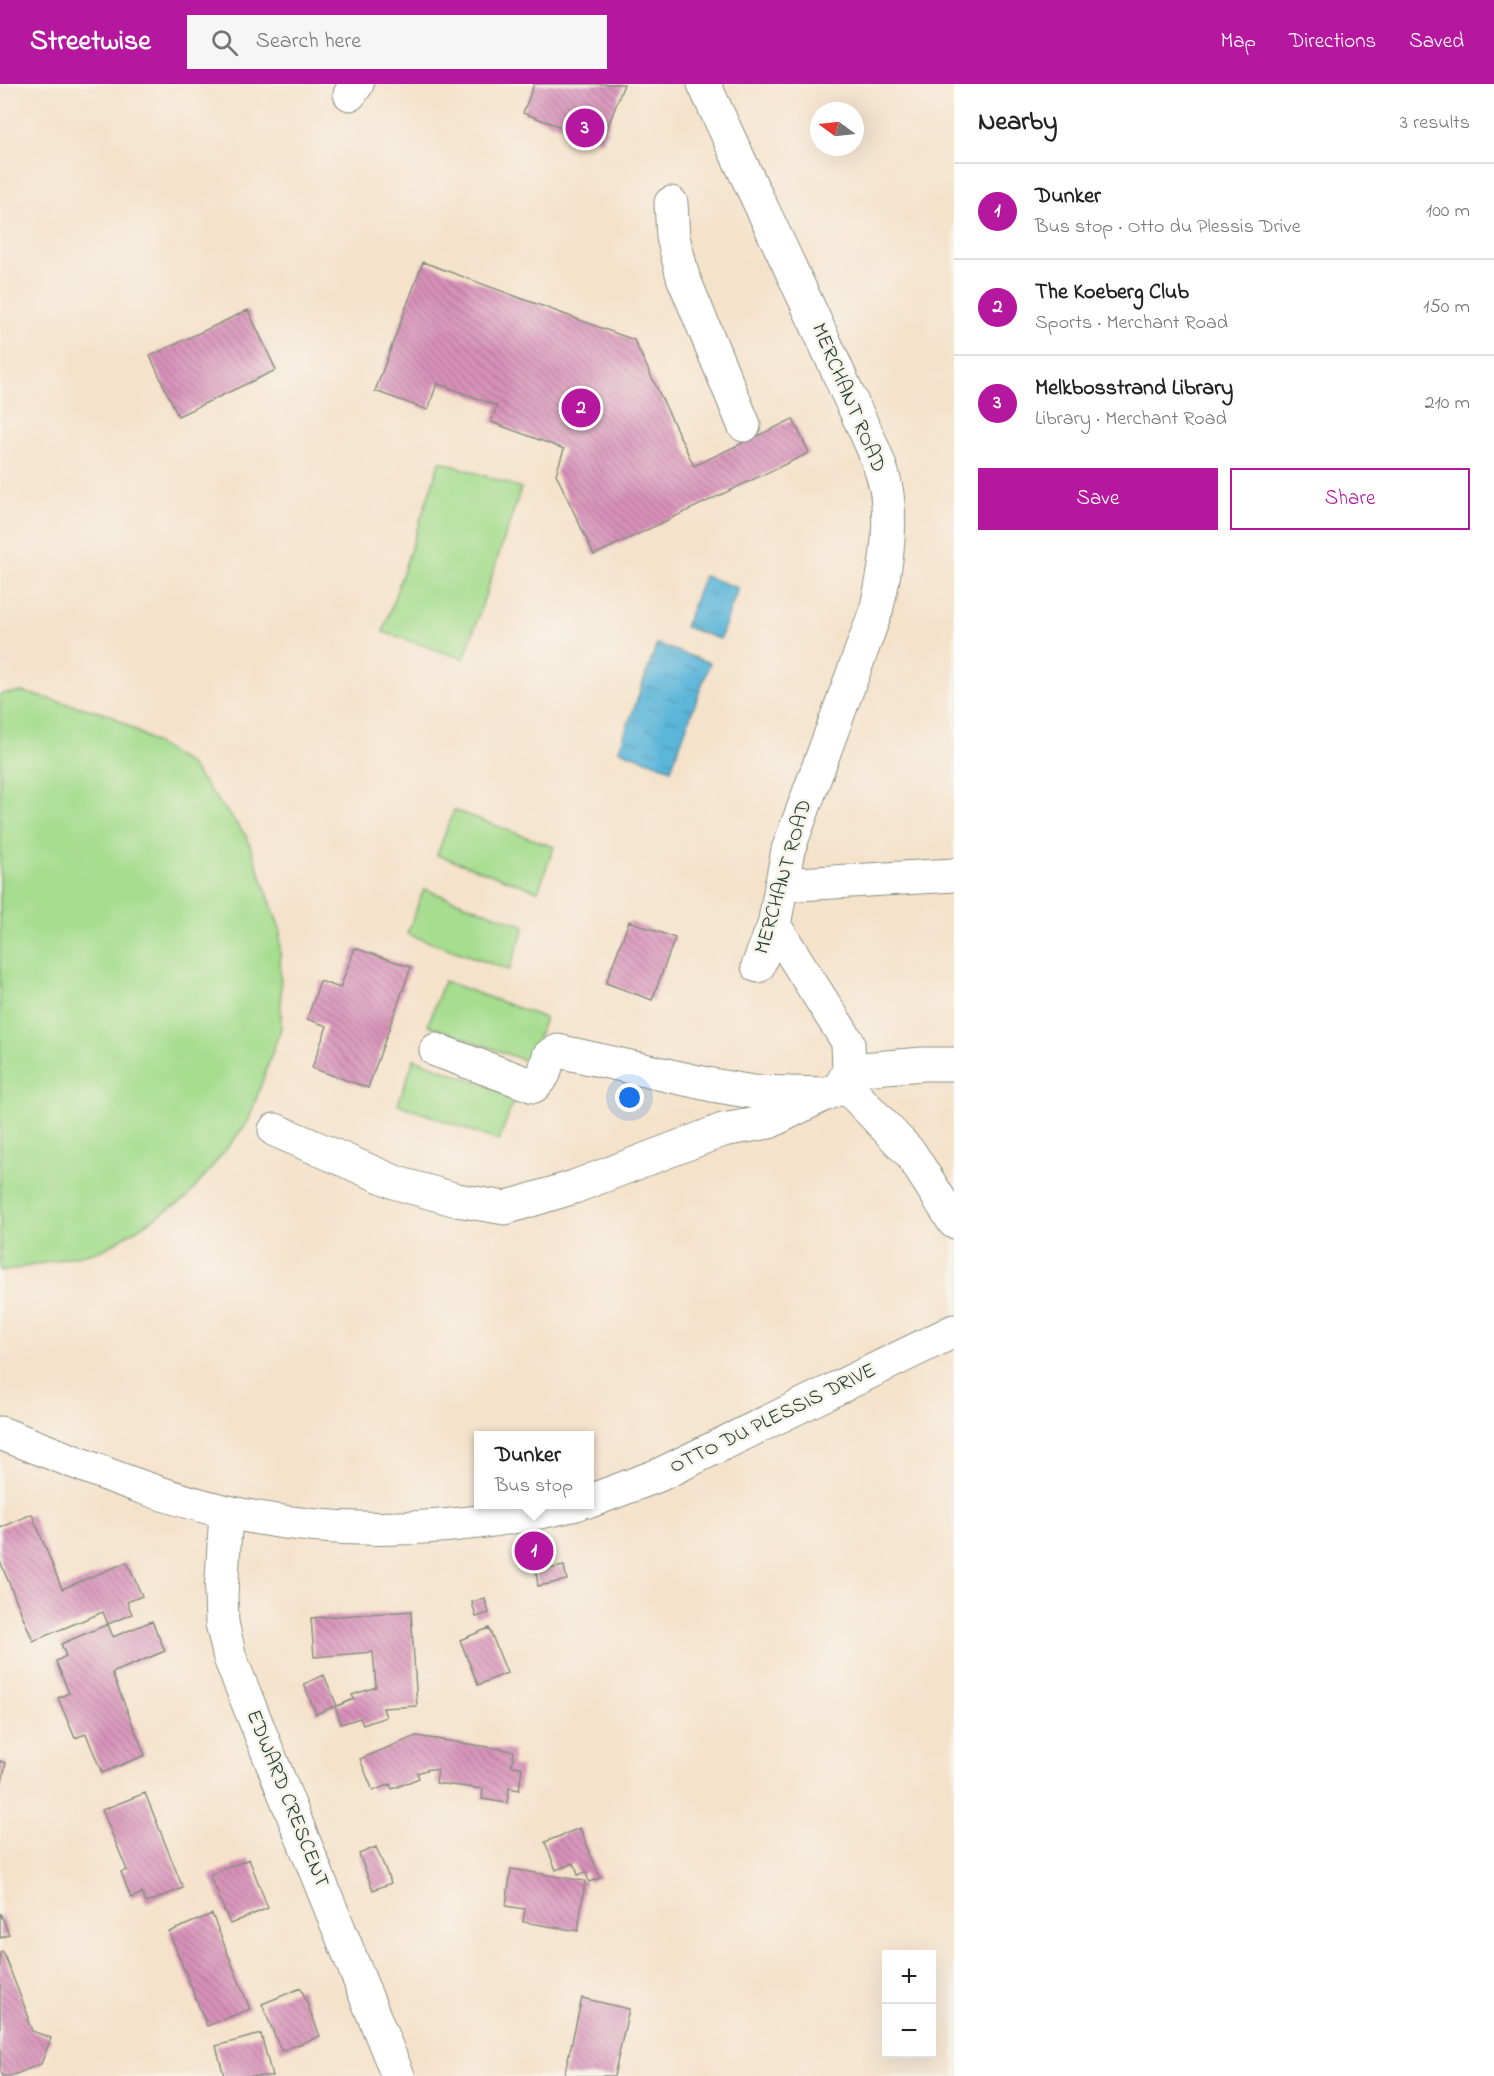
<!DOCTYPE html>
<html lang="en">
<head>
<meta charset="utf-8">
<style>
	:root { --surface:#fff; --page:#f6f6f6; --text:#222; --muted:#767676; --line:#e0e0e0; --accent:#b5179e }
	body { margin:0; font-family:"Indie Flower",sans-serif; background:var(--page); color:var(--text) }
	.controls { position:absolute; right:18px; bottom:18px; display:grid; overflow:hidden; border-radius:0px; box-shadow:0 6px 24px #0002 }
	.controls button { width:54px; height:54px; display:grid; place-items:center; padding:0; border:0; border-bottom:2px solid var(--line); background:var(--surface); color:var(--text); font:30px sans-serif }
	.compass { position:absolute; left:810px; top:18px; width:54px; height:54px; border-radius:50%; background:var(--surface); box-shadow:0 6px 24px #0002; rotate:285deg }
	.you { position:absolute; left:630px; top:1014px; width:21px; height:21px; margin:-15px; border:4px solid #fff; border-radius:50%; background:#1a73e8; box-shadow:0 0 0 9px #1a73e833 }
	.badge { display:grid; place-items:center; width:39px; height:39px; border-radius:50%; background:var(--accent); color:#fff; font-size:20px; font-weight:700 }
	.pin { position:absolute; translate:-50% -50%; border:3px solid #fff; box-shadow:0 2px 6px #0006 }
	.popup { position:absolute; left:474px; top:1347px; width:120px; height:78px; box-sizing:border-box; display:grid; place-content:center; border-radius:0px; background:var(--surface); filter:drop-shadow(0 2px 4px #0005); font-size:20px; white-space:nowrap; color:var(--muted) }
	.popup b { font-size:22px; color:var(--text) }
	.popup::after { content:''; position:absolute; left:50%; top:100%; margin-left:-12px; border:12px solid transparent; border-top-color:var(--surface) }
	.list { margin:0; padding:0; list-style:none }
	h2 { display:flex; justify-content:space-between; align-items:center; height:78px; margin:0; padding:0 24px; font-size:26px }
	h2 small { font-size:20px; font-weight:400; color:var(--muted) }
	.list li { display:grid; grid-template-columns:39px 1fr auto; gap:18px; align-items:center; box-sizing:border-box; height:96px; padding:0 24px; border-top:2px solid var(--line) }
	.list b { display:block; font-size:22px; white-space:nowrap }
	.list p { margin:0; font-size:20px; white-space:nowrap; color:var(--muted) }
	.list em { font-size:20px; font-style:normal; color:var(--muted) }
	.actions { display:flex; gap:12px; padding:18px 24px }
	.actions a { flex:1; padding:14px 0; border:2px solid var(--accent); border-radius:0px; text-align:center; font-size:21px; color:var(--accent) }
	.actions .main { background:var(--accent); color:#fff }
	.icon { flex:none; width:33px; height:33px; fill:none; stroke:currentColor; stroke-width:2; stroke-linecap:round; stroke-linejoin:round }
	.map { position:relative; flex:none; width:954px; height:1992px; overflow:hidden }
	header { display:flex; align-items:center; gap:36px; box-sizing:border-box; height:84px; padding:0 30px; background:var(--accent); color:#fff }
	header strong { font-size:28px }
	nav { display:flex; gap:33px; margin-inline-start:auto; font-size:21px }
	.search { width:420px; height:54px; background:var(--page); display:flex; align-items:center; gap:15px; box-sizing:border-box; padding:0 21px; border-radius:0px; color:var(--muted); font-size:22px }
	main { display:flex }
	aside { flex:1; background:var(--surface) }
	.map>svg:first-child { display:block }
	.green { fill:#a6dd8e; stroke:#628d61; stroke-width:1.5 }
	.water { fill:url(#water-ripples); stroke:#3e7a87; stroke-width:1.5 }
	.building { fill:url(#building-back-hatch) }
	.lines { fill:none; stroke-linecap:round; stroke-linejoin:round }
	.minor-casing { stroke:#8a9080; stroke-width:35 }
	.minor { stroke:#fff; stroke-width:33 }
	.labels { text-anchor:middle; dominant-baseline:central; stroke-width:5; stroke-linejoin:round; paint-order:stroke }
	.street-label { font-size:21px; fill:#1f3d34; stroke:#f7f3e8 }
</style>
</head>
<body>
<header>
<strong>Streetwise</strong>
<div class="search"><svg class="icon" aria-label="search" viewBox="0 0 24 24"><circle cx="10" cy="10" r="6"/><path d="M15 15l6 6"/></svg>Search here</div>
<nav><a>Map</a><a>Directions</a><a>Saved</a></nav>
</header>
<main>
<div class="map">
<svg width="954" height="1992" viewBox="0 0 954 1992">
	<defs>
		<pattern id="water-ripples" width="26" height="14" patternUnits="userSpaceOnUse" patternTransform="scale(1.5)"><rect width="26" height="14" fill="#5cb6da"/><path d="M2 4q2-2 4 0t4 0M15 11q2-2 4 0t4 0" fill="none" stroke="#4b95b2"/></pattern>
		<pattern id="building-back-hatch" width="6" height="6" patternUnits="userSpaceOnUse" patternTransform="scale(1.5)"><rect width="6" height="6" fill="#d891b9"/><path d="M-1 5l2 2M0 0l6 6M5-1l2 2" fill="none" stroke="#af7897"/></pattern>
	</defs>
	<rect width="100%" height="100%" fill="#f7f3e8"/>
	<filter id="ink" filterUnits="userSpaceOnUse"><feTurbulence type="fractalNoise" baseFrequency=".0167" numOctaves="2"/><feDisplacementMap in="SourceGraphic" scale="12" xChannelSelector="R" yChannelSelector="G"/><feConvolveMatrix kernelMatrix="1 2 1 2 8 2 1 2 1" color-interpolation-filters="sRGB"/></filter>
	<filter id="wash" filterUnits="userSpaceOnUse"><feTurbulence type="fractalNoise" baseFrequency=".008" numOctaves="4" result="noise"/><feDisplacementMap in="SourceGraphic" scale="24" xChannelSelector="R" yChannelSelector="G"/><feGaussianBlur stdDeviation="1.35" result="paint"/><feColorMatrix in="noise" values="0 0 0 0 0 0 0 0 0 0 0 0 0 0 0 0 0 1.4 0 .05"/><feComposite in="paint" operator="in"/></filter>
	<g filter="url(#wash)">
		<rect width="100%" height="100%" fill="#f5e2cb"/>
		<path class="green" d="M 440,377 L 521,404 L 464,575 L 383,548 Z
			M 22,608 L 111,631 L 189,680 L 247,753 L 280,845 L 281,944 L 248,1038 L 187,1114 L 103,1166 L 6,1187 L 0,1186 L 0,610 Z
			M 454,726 L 554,763 L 538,807 L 437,771 Z
			M 424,805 L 525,842 L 509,886 L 407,850 Z
			M 444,897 L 545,934 L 529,978 L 428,941 Z
			M 414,975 L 515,1012 L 499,1057 L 398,1020 Z"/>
		<path class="water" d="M 704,492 L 738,504 L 720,555 L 685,543 Z
			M 657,560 L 710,579 L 671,685 L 619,666 Z"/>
		<g id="blocks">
			<path class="building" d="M 534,0 L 624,0 L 602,58 L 523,29 Z
				M 423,178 L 634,256 L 694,382 L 793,335 L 809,369 L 594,471 L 556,390 L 564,365 L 491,338 L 497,322 L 437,299 L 428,326 L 375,307 Z
				M 248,226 L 276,286 L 178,332 L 150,272 Z
				M 629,837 L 675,854 L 652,916 L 606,899 Z
				M 355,864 L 411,883 L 368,1004 L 312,984 L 327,942 L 307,935 L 320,897 L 340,904 Z
				M 32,1430 L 62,1505 L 127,1478 L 142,1512 L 127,1518 L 132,1530 L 108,1540 L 103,1528 L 33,1557 L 0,1477 L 0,1444 Z
				M 564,1482 L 567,1496 L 538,1502 L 536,1488 Z
				M 485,1515 L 489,1529 L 476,1533 L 472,1518 Z
				M 411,1527 L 417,1622 L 383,1624 L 386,1633 L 363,1641 L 360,1634 L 341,1640 L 335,1622 L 316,1630 L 304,1600 L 324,1591 L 337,1622 L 354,1615 L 352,1611 L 376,1603 L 373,1568 L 314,1573 L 311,1534 Z
				M 152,1537 L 165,1567 L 112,1589 L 145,1671 L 102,1689 L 86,1650 L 75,1654 L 58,1614 L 69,1609 L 56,1577 L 66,1572 L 61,1560 L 108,1540 L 113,1553 Z
				M 489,1544 L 507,1589 L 478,1601 L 460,1556 Z
				M 416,1652 L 514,1667 L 512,1682 L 522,1683 L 519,1706 L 509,1704 L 507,1719 L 482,1715 L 483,1705 L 436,1699 L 438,1686 L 429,1685 L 417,1689 L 419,1694 L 392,1705 L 390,1700 L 373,1707 L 360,1675 Z
				M 0,1677 L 6,1679 L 1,1702 L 0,1701 Z
				M 145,1709 L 183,1804 L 146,1819 L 142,1809 L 131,1814 L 121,1788 L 127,1786 L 102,1726 Z
				M 580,1744 L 600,1794 L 589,1798 L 586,1788 L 578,1791 L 574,1779 L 556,1786 L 545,1758 Z
				M 376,1763 L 391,1799 L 373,1806 L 359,1770 Z
				M 249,1775 L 268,1824 L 230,1840 L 210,1791 Z
				M 511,1785 L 585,1797 L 578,1847 L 523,1838 L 525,1825 L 506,1822 Z
				M 0,1829 L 9,1850 L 0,1854 Z
				M 212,1830 L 250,1925 L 207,1942 L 169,1848 Z
				M 3,1868 L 29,1934 L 27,1935 L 32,1947 L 51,1954 L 41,1980 L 11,1992 L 2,1992 L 0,1988 L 0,1869 Z
				M 301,1904 L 320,1952 L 281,1967 L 262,1920 Z
				M 582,1914 L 629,1925 L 614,1992 L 564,1992 Z
				M 261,1950 L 272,1992 L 224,1992 L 216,1962 Z"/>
		</g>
	</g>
	<g filter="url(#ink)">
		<use href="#blocks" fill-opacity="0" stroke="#8a9080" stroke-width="1.5"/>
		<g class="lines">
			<g class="minor-casing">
				<path id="minor" d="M 704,0 C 749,99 798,197 842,297 C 856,330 882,375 887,410 C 892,450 885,489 876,527 L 788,766 L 774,841 L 758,882
					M 350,10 L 357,0
					M 671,119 L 673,153 L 683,193 L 744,341
					M 781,801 L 954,791
					M 774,841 L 848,958 L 849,986 L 840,1004
					M 436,966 L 534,1002 L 544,990 L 549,972 L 558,967 L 712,1001 L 753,1008 L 826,1010 L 840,1004 L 851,1007 L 911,1070 L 954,1138
					M 849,986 L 923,980 L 954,980
					M 275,1046 L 397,1099 L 457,1116 L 505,1124 L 574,1103 L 723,1046 L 769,1038 L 821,1012
					M 0,1349 C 75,1377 150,1411 228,1428 C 344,1454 461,1448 576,1420
					M 590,1417 L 659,1391 L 954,1247
					M 226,1428 L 221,1510 L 222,1539 L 230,1574 L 398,1992"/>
			</g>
			<use href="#minor" class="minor"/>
		</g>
	</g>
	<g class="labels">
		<g class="street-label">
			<text transform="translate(848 314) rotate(67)">MERCHANT ROAD</text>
			<text transform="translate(784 793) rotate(-74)">MERCHANT ROAD</text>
			<text transform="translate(773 1335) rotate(-26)">OTTO DU PLESSIS DRIVE</text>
			<text transform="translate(287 1715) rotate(68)">EDWARD CRESCENT</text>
		</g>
	</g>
</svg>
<div class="controls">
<button>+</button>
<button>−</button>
</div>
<svg class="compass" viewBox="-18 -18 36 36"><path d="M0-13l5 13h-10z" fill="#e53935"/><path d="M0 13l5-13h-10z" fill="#767676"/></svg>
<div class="you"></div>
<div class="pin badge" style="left:534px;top:1467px">1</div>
<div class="popup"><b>Dunker</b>Bus stop</div>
<div class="pin badge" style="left:581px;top:324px">2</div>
<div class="pin badge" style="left:585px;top:44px">3</div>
</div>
<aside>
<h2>Nearby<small>3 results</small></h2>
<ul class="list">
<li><span class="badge">1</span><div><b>Dunker</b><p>Bus stop · Otto du Plessis Drive</p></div><em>100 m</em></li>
<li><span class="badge">2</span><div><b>The Koeberg Club</b><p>Sports · Merchant Road</p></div><em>150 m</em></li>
<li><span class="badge">3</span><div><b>Melkbosstrand Library</b><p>Library · Merchant Road</p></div><em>210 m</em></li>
</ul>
<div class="actions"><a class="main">Save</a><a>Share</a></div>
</aside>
</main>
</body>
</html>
